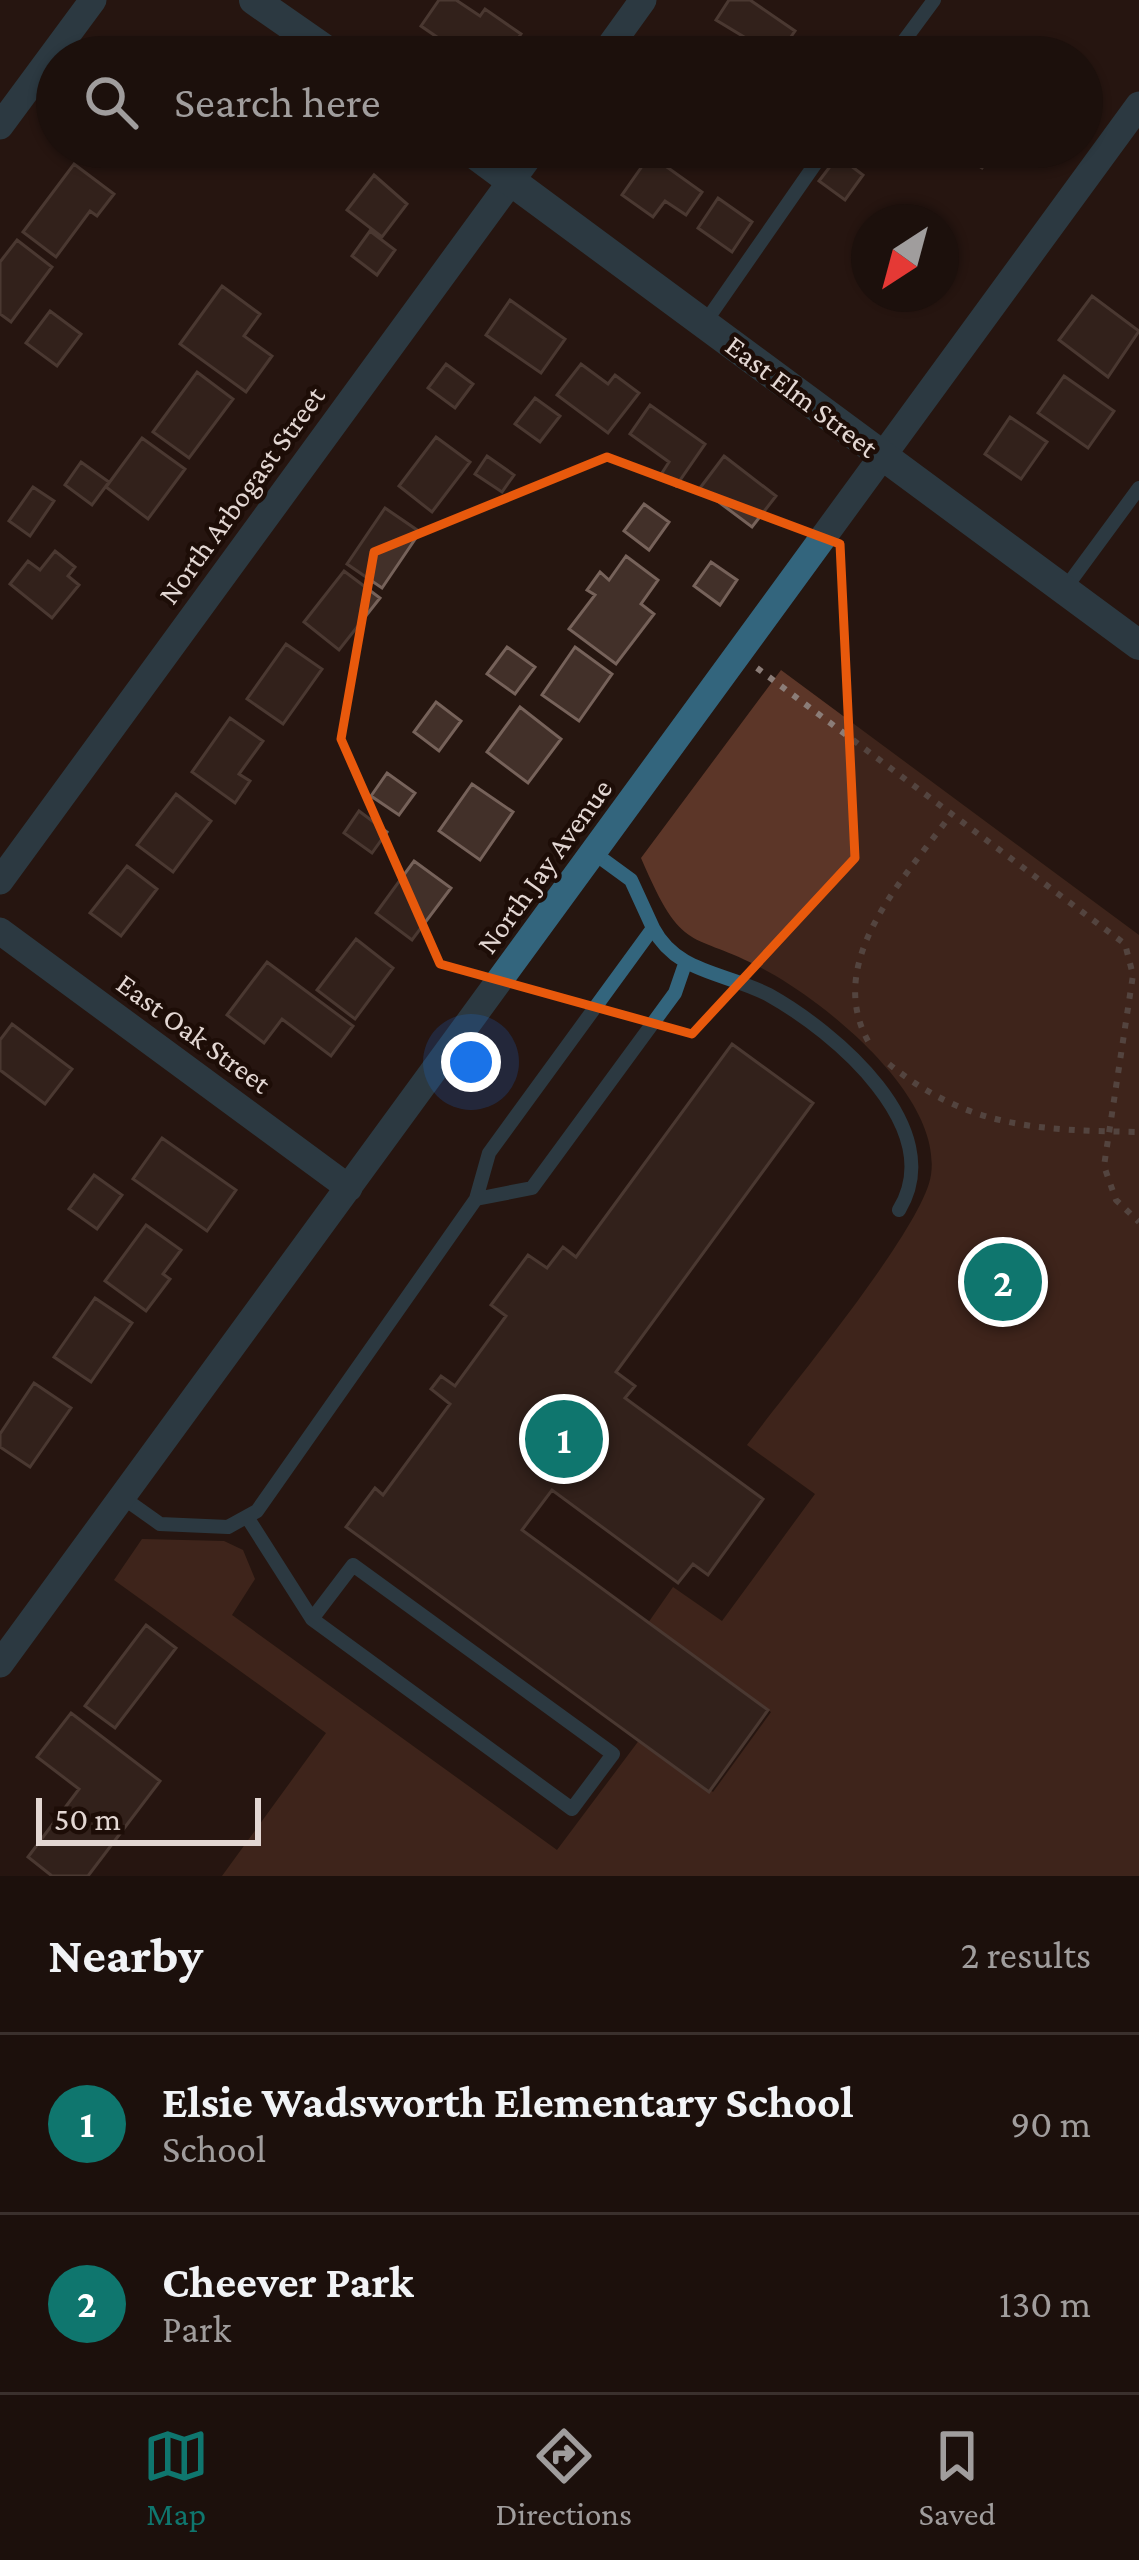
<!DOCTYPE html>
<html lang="en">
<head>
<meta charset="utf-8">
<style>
	:root { --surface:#1c100c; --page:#251915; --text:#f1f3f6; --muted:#a09d9d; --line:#3a302d; --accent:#0f766e }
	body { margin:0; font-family:"Crimson Pro",serif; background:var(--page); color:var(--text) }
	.compass { position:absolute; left:851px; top:204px; width:108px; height:108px; border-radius:50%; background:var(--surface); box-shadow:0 3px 9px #0004; rotate:216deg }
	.scale { position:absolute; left:36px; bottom:30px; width:225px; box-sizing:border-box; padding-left:12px; border:6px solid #e3d7d3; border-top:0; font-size:33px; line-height:42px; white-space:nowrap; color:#e3d7d3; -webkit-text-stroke:9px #1d0d07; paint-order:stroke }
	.you { position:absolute; left:471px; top:1062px; width:42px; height:42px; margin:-30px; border:9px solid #fff; border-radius:50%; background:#1a73e8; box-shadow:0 0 0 18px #1a73e833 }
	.badge { display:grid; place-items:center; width:78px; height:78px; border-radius:50%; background:var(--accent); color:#fff; font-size:39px; font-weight:700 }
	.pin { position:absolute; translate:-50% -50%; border:6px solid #fff; box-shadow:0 3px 12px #0006 }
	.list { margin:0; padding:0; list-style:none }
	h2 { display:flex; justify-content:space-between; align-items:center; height:156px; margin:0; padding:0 48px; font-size:51px }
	h2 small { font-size:39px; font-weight:400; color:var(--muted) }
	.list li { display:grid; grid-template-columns:78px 1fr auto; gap:36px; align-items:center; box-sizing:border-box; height:180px; padding:0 48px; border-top:3px solid var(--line) }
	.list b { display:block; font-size:45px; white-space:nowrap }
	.list p { margin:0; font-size:39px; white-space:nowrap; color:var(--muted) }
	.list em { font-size:39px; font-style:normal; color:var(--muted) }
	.icon { flex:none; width:66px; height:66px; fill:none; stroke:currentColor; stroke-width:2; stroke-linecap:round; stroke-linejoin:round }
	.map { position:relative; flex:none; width:1139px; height:1876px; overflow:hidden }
	.search { position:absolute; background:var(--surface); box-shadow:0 3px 9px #0004; left:36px; right:36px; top:36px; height:132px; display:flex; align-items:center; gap:30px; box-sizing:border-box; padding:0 42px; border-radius:66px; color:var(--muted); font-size:45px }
	.sheet { height:516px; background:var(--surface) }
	nav { display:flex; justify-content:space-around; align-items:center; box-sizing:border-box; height:168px; border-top:3px solid var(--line); background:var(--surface); font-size:33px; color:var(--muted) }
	nav a { display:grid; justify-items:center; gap:6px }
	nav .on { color:var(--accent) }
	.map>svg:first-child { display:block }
	.green { fill:#5c3628 }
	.building { fill:#423029; stroke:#76625a; stroke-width:3 }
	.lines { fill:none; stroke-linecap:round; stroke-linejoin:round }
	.path { stroke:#8b7d78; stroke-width:6; stroke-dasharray:6 9; stroke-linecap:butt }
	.service { stroke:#33657d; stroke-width:14 }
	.minor { stroke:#33657d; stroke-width:27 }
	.tertiary { stroke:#33657d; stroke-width:30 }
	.marked { fill:none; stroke:#e8590c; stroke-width:9; stroke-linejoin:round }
	.labels { text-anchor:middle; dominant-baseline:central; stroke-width:9; stroke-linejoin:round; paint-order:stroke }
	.street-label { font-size:30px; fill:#e3d7d3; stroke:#1d0d07 }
</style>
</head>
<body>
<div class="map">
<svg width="1139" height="1876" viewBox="0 0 1139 1876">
	<rect width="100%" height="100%" fill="#261610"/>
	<path class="green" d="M 781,670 L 1139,935 L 1139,1876 L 222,1876 L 326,1733 L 114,1580 L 142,1539 L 224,1541 L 243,1550 L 255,1579 L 232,1615 L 557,1850 L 640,1739 L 713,1792 L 771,1712 L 648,1623 L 673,1587 L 722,1621 L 815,1494 L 747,1445 C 786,1392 923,1229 931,1175 C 942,1099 835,1011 776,976 C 690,926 686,963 641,858 Z"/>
	<path class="building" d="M 439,0 L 456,0 L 480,16 L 485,9 L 521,34 L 505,57 L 466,57 L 421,26 Z
		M 729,0 L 750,0 L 795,31 L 777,57 L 716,20 Z
		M 949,147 L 996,147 L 982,168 Z
		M 650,155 L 702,192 L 686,215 L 665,201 L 653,217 L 622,195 Z
		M 838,156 L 863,175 L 845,200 L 819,181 Z
		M 74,164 L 114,194 L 97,216 L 90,211 L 56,257 L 23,232 Z
		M 374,175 L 407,204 L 382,237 L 347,210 Z
		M 718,198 L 752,222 L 732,252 L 698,228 Z
		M 370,231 L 395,250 L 377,275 L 352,256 Z
		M 17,240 L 52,267 L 11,322 L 0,314 L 0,262 Z
		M 222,286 L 260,314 L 244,336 L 272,356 L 246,392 L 180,344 Z
		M 1092,296 L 1139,331 L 1108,377 L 1059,340 Z
		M 510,300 L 565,339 L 541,373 L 486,335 Z
		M 50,311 L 81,334 L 57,366 L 26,343 Z
		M 446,364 L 473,384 L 455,408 L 428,388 Z
		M 581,364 L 608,384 L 615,375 L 639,393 L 608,433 L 557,395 Z
		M 197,372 L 233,399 L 189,458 L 153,432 Z
		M 1064,376 L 1114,411 L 1088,448 L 1038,413 Z
		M 535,398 L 560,416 L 540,442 L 515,424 Z
		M 650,405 L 705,444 L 676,486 L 660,476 L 669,462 L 630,434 Z
		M 1010,417 L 1047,442 L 1021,479 L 985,454 Z
		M 436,437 L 470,462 L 432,512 L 399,486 Z
		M 142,438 L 185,469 L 148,519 L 106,487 Z
		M 487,456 L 514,475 L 502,492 L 475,474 Z
		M 724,456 L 776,496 L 752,527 L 700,488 Z
		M 81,462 L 109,482 L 92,505 L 65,485 Z
		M 33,487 L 54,501 L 30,536 L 9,521 Z
		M 644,504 L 669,522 L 649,550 L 624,531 Z
		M 385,508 L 420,532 L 382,588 L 347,564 Z
		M 55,551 L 75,567 L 68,576 L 79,585 L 52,618 L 10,584 L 28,561 L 40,570 Z
		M 626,556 L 658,580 L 641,604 L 654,614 L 616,664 L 569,629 L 595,595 L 587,590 L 600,572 L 609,580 Z
		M 711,562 L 737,580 L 720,605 L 694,586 Z
		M 344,571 L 380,598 L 339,650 L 304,622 Z
		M 286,644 L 322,669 L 283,724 L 247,699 Z
		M 507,647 L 535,667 L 515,694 L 487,674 Z
		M 575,647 L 612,674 L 579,721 L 542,695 Z
		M 436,702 L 461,721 L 439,751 L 414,732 Z
		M 520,707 L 561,739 L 528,783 L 487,752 Z
		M 230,718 L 263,741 L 239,774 L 250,781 L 235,803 L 192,772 Z
		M 387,773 L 415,793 L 399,815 L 371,796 Z
		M 472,784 L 513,812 L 480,860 L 439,831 Z
		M 176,794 L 211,821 L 173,872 L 137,845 Z
		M 359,811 L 387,832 L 372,853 L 344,833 Z
		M 414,861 L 451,888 L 412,940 L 376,913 Z
		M 127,866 L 157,889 L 121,936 L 90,913 Z
		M 356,939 L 393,968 L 355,1019 L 317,990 Z
		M 267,962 L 353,1026 L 331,1056 L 282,1019 L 264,1043 L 227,1015 Z
		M 12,1024 L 72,1069 L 45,1104 L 0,1070 L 0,1040 Z
		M 732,1044 L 813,1103 L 616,1372 L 635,1386 L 625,1398 L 763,1499 L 708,1575 L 693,1564 L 678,1583 L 552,1490 L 522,1530 L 768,1710 L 709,1792 L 346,1527 L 375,1488 L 383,1495 L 450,1404 L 431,1389 L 441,1376 L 455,1386 L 506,1316 L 491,1305 L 528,1255 L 547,1268 L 563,1247 L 576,1257 Z
		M 162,1138 L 236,1190 L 207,1231 L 133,1179 Z
		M 94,1175 L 122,1195 L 97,1229 L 69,1209 Z
		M 146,1225 L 181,1250 L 163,1274 L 170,1279 L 146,1311 L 105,1281 Z
		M 95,1298 L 132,1323 L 91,1382 L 54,1357 Z
		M 34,1383 L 71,1408 L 30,1467 L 0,1447 L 0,1434 Z
		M 146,1625 L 176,1648 L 115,1728 L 85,1706 Z
		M 71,1713 L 160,1781 L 88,1876 L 52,1876 L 28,1857 L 79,1789 L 37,1757 Z"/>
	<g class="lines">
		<path class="path" d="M 757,668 L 1125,944 L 1133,975 L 1104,1166 L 1116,1200 L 1139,1222
			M 868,1041 C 823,959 907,876 952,813
			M 889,1064 C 969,1129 1040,1130 1139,1132"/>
		<path class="service" d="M 892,57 L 934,0
			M 704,324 L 827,147
			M 1064,590 L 1139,488
			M 653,928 C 677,974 726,972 769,995 C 835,1032 949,1128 899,1210
			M 476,1199 L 532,1188 L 675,993 L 685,964
			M 122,1497 L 160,1524 L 228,1527 L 257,1511 L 476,1199 L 489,1153 L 653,928 L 631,880 L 594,853
			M 249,1520 L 312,1619 L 572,1809 L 613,1754 L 353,1565 L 312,1619"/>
		<path class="minor" d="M 602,57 L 643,0
			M 0,126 L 93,0
			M 0,881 L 536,147
			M 0,931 L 349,1188
			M 0,1664 L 1139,105"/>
		<path class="tertiary" d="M 254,0 L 336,57
			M 465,147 L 1139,645"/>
	</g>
	<path d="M0 0H1139V1876H0ZM 607,457 L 840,544 L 855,858 L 692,1034 L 440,964 L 341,739 L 374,552 Z" fill="#261610" fill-opacity=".55" fill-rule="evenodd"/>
	<path class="marked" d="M 607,457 L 840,544 L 855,858 L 692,1034 L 440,964 L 341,739 L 374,552 Z"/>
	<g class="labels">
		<g class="street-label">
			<text transform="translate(802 396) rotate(37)">East Elm Street</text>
			<text transform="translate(241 495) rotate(-54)">North Arbogast Street</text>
			<text transform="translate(544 866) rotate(-54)">North Jay Avenue</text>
			<text transform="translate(194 1033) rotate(36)">East Oak Street</text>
		</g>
	</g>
</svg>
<svg class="compass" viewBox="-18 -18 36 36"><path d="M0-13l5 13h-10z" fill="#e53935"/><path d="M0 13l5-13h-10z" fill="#a09d9d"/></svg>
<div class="scale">50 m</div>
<div class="you"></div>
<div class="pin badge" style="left:564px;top:1439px">1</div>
<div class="pin badge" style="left:1003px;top:1282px">2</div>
<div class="search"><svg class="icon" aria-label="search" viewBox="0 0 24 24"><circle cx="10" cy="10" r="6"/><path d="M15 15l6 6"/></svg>Search here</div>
</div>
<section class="sheet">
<h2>Nearby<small>2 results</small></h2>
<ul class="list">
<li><span class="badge">1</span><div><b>Elsie Wadsworth Elementary School</b><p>School</p></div><em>90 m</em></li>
<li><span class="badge">2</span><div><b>Cheever Park</b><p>Park</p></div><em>130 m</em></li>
</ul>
</section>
<nav>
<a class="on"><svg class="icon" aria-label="map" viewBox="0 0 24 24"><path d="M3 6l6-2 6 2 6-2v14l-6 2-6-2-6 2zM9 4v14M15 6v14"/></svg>Map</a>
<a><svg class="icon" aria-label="directions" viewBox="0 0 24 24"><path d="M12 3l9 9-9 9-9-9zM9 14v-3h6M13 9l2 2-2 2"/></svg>Directions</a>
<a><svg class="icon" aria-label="saved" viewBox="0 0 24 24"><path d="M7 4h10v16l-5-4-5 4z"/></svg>Saved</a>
</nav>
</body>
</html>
